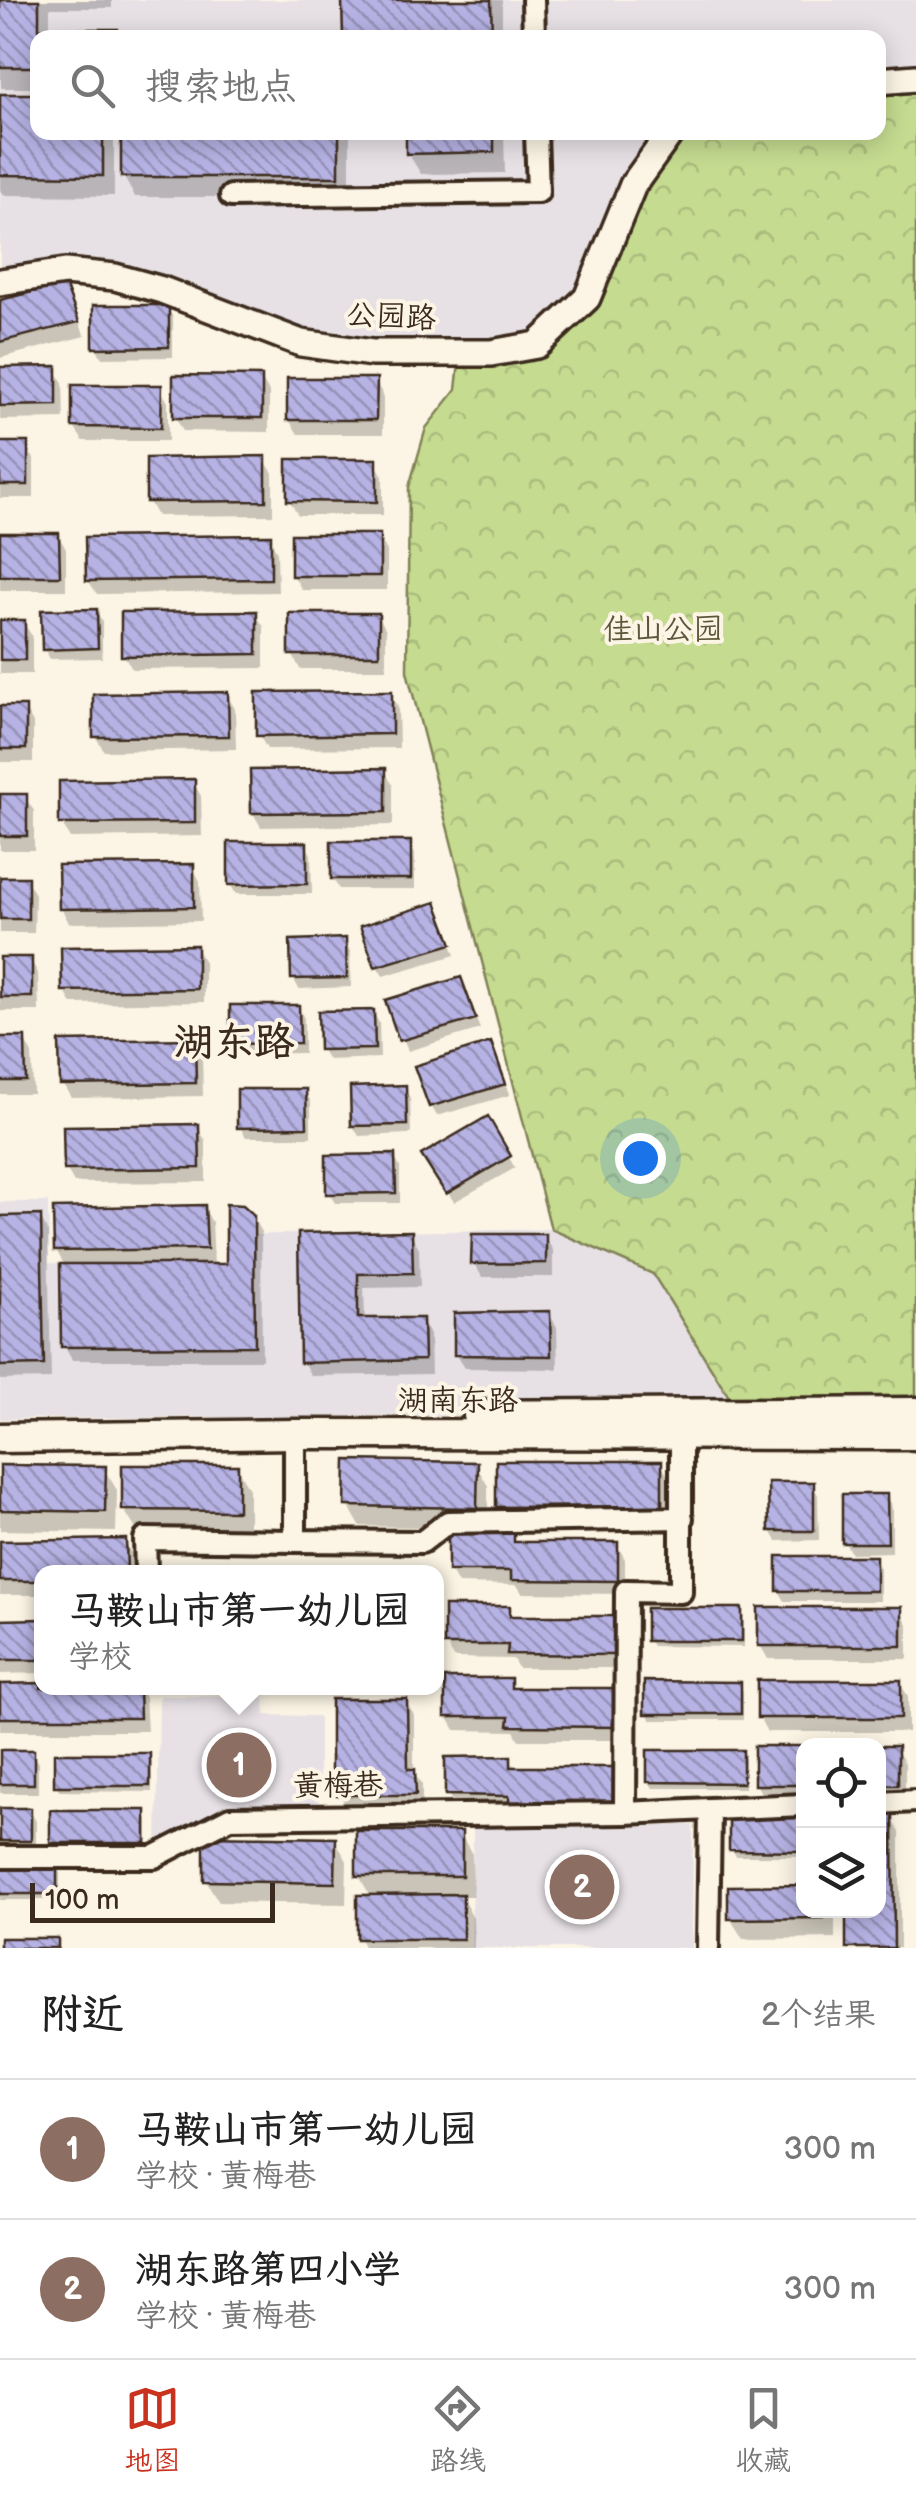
<!DOCTYPE html>
<html lang="zh">
<head>
<meta charset="utf-8">
<style>
	:root { --surface:#fff; --page:#f6f6f6; --text:#222; --muted:#767676; --line:#e0e0e0; --accent:#c8321e }
	body { margin:0; font-family:"Balsamiq Sans","LXGW WenKai TC",sans-serif; background:var(--page); color:var(--text) }
	.controls { position:absolute; right:30px; bottom:30px; display:grid; overflow:hidden; border-radius:20px; box-shadow:0 5px 25px #0003 }
	.controls button { width:90px; height:90px; display:grid; place-items:center; padding:0; border:0; border-bottom:2px solid var(--line); background:var(--surface); color:var(--text); font:50px sans-serif }
	.scale { position:absolute; left:30px; bottom:25px; width:245px; box-sizing:border-box; padding-left:10px; border:5px solid #3b2a1e; border-top:0; font-size:28px; line-height:35px; white-space:nowrap; color:#3b2a1e; -webkit-text-stroke:8px #fcf5e5; paint-order:stroke }
	.you { position:absolute; left:640px; top:1158px; width:35px; height:35px; margin:-25px; border:8px solid #fff; border-radius:50%; background:#1a73e8; box-shadow:0 0 0 15px #1a73e833 }
	.badge { display:grid; place-items:center; width:65px; height:65px; border-radius:50%; background:var(--accent); color:#fff; font-size:32px; font-weight:700 }
	.pin { position:absolute; translate:-50% -50%; border:5px solid #fff; box-shadow:0 2px 10px #0006 }
	.popup { position:absolute; left:34px; top:1565px; width:410px; height:130px; box-sizing:border-box; display:grid; place-content:center; border-radius:20px; background:var(--surface); filter:drop-shadow(0 2px 8px #0005); font-size:32px; white-space:nowrap; color:var(--muted) }
	.popup b { font-size:38px; color:var(--text) }
	.popup::after { content:''; position:absolute; left:50%; top:100%; margin-left:-20px; border:20px solid transparent; border-top-color:var(--surface) }
	.list { margin:0; padding:0; list-style:none }
	h2 { display:flex; justify-content:space-between; align-items:center; height:130px; margin:0; padding:0 40px; font-size:42px }
	h2 small { font-size:32px; font-weight:400; color:var(--muted) }
	.list li { display:grid; grid-template-columns:65px 1fr auto; gap:30px; align-items:center; box-sizing:border-box; height:140px; padding:0 40px; border-top:2px solid var(--line) }
	.list b { display:block; font-size:38px; white-space:nowrap }
	.list p { margin:0; font-size:32px; white-space:nowrap; color:var(--muted) }
	.list em { font-size:32px; font-style:normal; color:var(--muted) }
	.icon { flex:none; width:55px; height:55px; fill:none; stroke:currentColor; stroke-width:2; stroke-linecap:round; stroke-linejoin:round }
	.map { position:relative; flex:none; width:916px; height:1948px; overflow:hidden }
	.search { position:absolute; background:var(--surface); box-shadow:0 5px 25px #0003; left:30px; right:30px; top:30px; height:110px; display:flex; align-items:center; gap:25px; box-sizing:border-box; padding:0 35px; border-radius:20px; color:var(--muted); font-size:38px }
	.sheet { height:410px; background:var(--surface) }
	nav { display:flex; justify-content:space-around; align-items:center; box-sizing:border-box; height:140px; border-top:2px solid var(--line); background:var(--surface); font-size:28px; color:var(--muted) }
	nav a { display:grid; justify-items:center; gap:5px }
	nav .on { color:var(--accent) }
	.map>svg:first-child { display:block }
	.built { fill:#e7e1e5 }
	.park { fill:url(#park-crowns); stroke:#808257; stroke-width:2.5 }
	.shadow { fill:#0003 }
	.building { fill:url(#building-back-hatch); stroke:#3b2a1e; stroke-width:2.5 }
	.lines { fill:none; stroke-linecap:round; stroke-linejoin:round }
	.minor-casing { stroke:#3b2a1e; stroke-width:28 }
	.tertiary-casing { stroke:#3b2a1e; stroke-width:32 }
	.secondary-casing { stroke:#3b2a1e; stroke-width:35 }
	.minor { stroke:#fcf5e5; stroke-width:20 }
	.tertiary { stroke:#fcf5e5; stroke-width:25 }
	.secondary { stroke:#fcf5e5; stroke-width:28 }
	.labels { text-anchor:middle; dominant-baseline:central; stroke-width:8; stroke-linejoin:round; paint-order:stroke }
	.street-label { font-size:30px; fill:#3b2a1e; stroke:#fcf5e5 }
	.park-label { font-size:30px; fill:#5e563a; stroke:#fcf5e5 }
	.district-label { font-size:40px; font-weight:bold; fill:#3b2a1e; stroke:#fcf5e5 }
</style>
</head>
<body>
<div class="map">
<svg width="916" height="1948" viewBox="0 0 916 1948">
	<defs>
		<pattern id="park-crowns" width="20" height="18" patternUnits="userSpaceOnUse" patternTransform="scale(2.5)"><rect width="20" height="18" fill="#c5db90"/><path d="M2 6a3 3 0 1 1 6 0M12 15a3 3 0 1 1 6 0" fill="none" stroke="#aabc7c"/></pattern>
		<pattern id="building-back-hatch" width="6" height="6" patternUnits="userSpaceOnUse" patternTransform="scale(2.5)"><rect width="6" height="6" fill="#b6b2e4"/><path d="M-1 5l2 2M0 0l6 6M5-1l2 2" fill="none" stroke="#9591b8"/></pattern>
	</defs>
	<rect width="100%" height="100%" fill="#fcf5e5"/>
	<filter id="ink" filterUnits="userSpaceOnUse"><feTurbulence type="fractalNoise" baseFrequency=".01" numOctaves="2"/><feDisplacementMap in="SourceGraphic" scale="20" xChannelSelector="R" yChannelSelector="G"/><feConvolveMatrix kernelMatrix="1 2 1 2 8 2 1 2 1" color-interpolation-filters="sRGB"/></filter>
	<g filter="url(#ink)">
		<path class="built" d="M 0,0 L 916,0 L 916,78 L 879,81 L 878,38 L 38,38 L 38,132 L 672,133 L 587,298 L 537,345 L 372,353 L 115,277 L 0,282 Z
			M 0,1202 L 48,1202 L 49,1263 L 225,1264 L 226,1235 L 551,1229 L 653,1274 L 739,1413 L 0,1419 Z
			M 159,1696 L 264,1697 L 265,1715 L 319,1716 L 319,1814 L 229,1815 L 157,1852 Z
			M 693,1825 L 692,1948 L 471,1948 L 473,1826 Z"/>
		<path class="park" d="M 916,78 L 916,1412 L 739,1413 L 653,1274 L 551,1229 L 407,671 L 409,487 L 426,428 L 456,390 L 460,353 L 537,345 L 587,298 L 672,133 L 878,132 L 879,81 Z"/>
		<path class="shadow" d="M 0,0 L 112,0 L 112,8 L 50,8 L 50,32 L 117,31 L 120,38 L 38,38 L 38,88 L 1,88 Z
			M 345,0 L 502,0 L 502,38 L 345,38 Z
			M 0,96 L 38,132 L 114,132 L 114,196 L 3,195 L 0,190 Z
			M 123,132 L 350,132 L 350,197 L 135,197 L 123,176 Z
			M 408,132 L 504,132 L 505,173 L 421,174 L 408,153 Z
			M 64,287 L 85,336 L 0,358 L 0,302 Z
			M 167,307 L 173,318 L 173,357 L 102,358 L 96,347 Z
			M 0,369 L 55,369 L 63,383 L 64,419 L 0,420 Z
			M 261,378 L 269,392 L 269,432 L 183,431 L 175,417 Z
			M 375,380 L 383,395 L 383,434 L 298,434 L 289,420 Z
			M 160,388 L 168,402 L 168,441 L 83,441 L 74,427 Z
			M 0,445 L 26,445 L 34,459 L 34,498 L 0,498 Z
			M 264,459 L 273,473 L 273,515 L 157,516 L 149,502 Z
			M 375,462 L 383,476 L 383,515 L 298,515 L 290,501 Z
			M 58,535 L 66,549 L 66,590 L 0,590 L 0,536 Z
			M 379,536 L 387,551 L 387,590 L 302,590 L 293,575 Z
			M 269,537 L 277,552 L 278,592 L 97,594 L 88,580 Z
			M 96,612 L 102,622 L 102,658 L 50,659 L 44,649 Z
			M 255,613 L 264,627 L 264,668 L 132,669 L 124,655 Z
			M 378,615 L 386,630 L 386,669 L 300,669 L 292,654 Z
			M 0,622 L 23,622 L 32,636 L 32,674 L 0,674 Z
			M 390,693 L 398,707 L 399,748 L 267,749 L 259,735 Z
			M 227,695 L 235,709 L 236,749 L 104,751 L 96,737 Z
			M 0,709 L 25,709 L 33,723 L 33,762 L 0,762 Z
			M 384,771 L 393,785 L 393,825 L 261,827 L 253,813 Z
			M 193,782 L 201,796 L 202,836 L 70,838 L 62,824 Z
			M 0,797 L 25,797 L 34,811 L 34,850 L 0,850 Z
			M 409,843 L 415,854 L 415,889 L 339,889 L 333,879 Z
			M 305,844 L 311,854 L 312,894 L 236,894 L 230,884 Z
			M 192,866 L 200,881 L 201,921 L 69,923 L 61,908 Z
			M 0,879 L 26,879 L 35,894 L 34,933 L 0,933 Z
			M 441,916 L 455,955 L 383,976 L 377,966 Z
			M 344,941 L 350,951 L 351,987 L 299,989 L 293,978 Z
			M 196,948 L 204,962 L 204,1002 L 72,1004 L 64,990 Z
			M 0,959 L 30,959 L 38,973 L 39,1011 L 0,1011 Z
			M 460,980 L 480,1029 L 408,1051 L 388,1001 Z
			M 298,1007 L 304,1018 L 304,1053 L 239,1054 L 233,1043 Z
			M 373,1012 L 379,1023 L 380,1058 L 328,1060 L 322,1050 Z
			M 24,1039 L 32,1054 L 33,1094 L 0,1094 L 0,1040 Z
			M 194,1042 L 202,1056 L 203,1096 L 71,1098 L 63,1084 Z
			M 495,1056 L 510,1095 L 437,1116 L 431,1106 Z
			M 404,1088 L 410,1098 L 411,1134 L 359,1136 L 353,1126 Z
			M 305,1091 L 311,1102 L 311,1137 L 246,1137 L 240,1127 Z
			M 487,1120 L 515,1168 L 454,1202 L 425,1156 Z
			M 197,1127 L 206,1141 L 206,1182 L 74,1183 L 66,1169 Z
			M 394,1157 L 400,1167 L 400,1203 L 335,1203 L 329,1193 Z
			M 204,1208 L 212,1222 L 214,1266 L 228,1266 L 252,1216 L 261,1232 L 262,1360 L 72,1360 L 64,1346 L 65,1266 L 56,1250 Z
			M 40,1217 L 48,1232 L 51,1379 L 0,1380 L 0,1218 Z
			M 411,1234 L 419,1248 L 420,1287 L 364,1288 L 365,1320 L 422,1320 L 430,1334 L 431,1374 L 311,1376 L 303,1362 L 300,1236 Z
			M 544,1236 L 553,1250 L 553,1277 L 482,1277 L 474,1263 Z
			M 549,1313 L 557,1327 L 558,1369 L 465,1368 L 456,1354 Z
			M 660,1463 L 673,1484 L 673,1527 L 511,1528 L 499,1506 Z
			M 476,1465 L 488,1486 L 488,1528 L 360,1526 L 348,1505 Z
			M 0,1467 L 104,1469 L 117,1490 L 116,1532 L 0,1530 Z
			M 237,1468 L 249,1489 L 249,1531 L 137,1531 L 124,1510 Z
			M 812,1484 L 818,1495 L 819,1540 L 777,1541 L 771,1531 Z
			M 886,1496 L 892,1507 L 892,1552 L 851,1553 L 845,1543 Z
			M 512,1534 L 518,1545 L 617,1545 L 625,1559 L 625,1594 L 522,1593 L 517,1585 L 458,1584 L 450,1570 Z
			M 125,1542 L 133,1556 L 133,1572 L 41,1572 L 41,1595 L 0,1595 L 0,1544 Z
			M 874,1558 L 880,1568 L 880,1601 L 785,1601 L 779,1591 Z
			M 508,1608 L 514,1619 L 613,1619 L 621,1633 L 621,1668 L 518,1668 L 513,1659 L 454,1658 L 446,1644 Z
			M 900,1610 L 908,1624 L 908,1659 L 768,1659 L 760,1645 Z
			M 741,1611 L 744,1617 L 744,1647 L 652,1646 L 648,1640 Z
			M 41,1622 L 41,1673 L 0,1674 L 0,1623 Z
			M 509,1680 L 515,1691 L 614,1691 L 622,1705 L 622,1740 L 519,1740 L 514,1731 L 455,1730 L 447,1716 Z
			M 899,1682 L 908,1696 L 908,1732 L 767,1732 L 759,1717 Z
			M 739,1684 L 743,1691 L 743,1720 L 651,1720 L 647,1713 Z
			M 41,1685 L 139,1688 L 145,1697 L 147,1731 L 0,1731 L 0,1686 Z
			M 184,1688 L 236,1688 L 236,1689 L 185,1690 Z
			M 405,1701 L 414,1715 L 414,1772 L 422,1785 L 422,1809 L 348,1809 L 340,1795 L 339,1781 L 333,1771 Z
			M 804,1749 L 804,1798 L 764,1798 L 756,1784 Z
			M 878,1749 L 896,1749 L 905,1763 L 905,1798 L 878,1798 Z
			M 741,1752 L 745,1759 L 745,1788 L 653,1788 L 649,1782 Z
			M 0,1753 L 32,1753 L 38,1763 L 38,1793 L 0,1793 Z
			M 149,1756 L 152,1762 L 152,1792 L 60,1791 L 56,1785 Z
			M 510,1759 L 516,1769 L 622,1819 L 456,1809 L 448,1794 Z
			M 0,1811 L 30,1811 L 36,1821 L 36,1851 L 0,1851 Z
			M 145,1813 L 148,1819 L 148,1849 L 56,1848 L 52,1842 Z
			M 892,1818 L 900,1832 L 900,1948 L 848,1948 L 878,1910 Z
			M 804,1820 L 804,1856 L 736,1856 L 732,1850 Z
			M 460,1833 L 472,1854 L 473,1896 L 461,1896 L 473,1918 L 474,1948 L 365,1948 L 360,1939 L 371,1897 L 359,1876 Z
			M 335,1840 L 347,1861 L 346,1904 L 219,1902 L 206,1881 Z
			M 0,1864 L 56,1864 L 60,1870 L 60,1900 L 0,1900 Z
			M 804,1910 L 835,1910 L 835,1938 L 743,1939 L 730,1918 Z"/>
		<path class="building" d="M 0,0 L 39,0 L 39,29 L 118,29 L 118,38 L 38,38 L 38,67 L 0,67 Z
			M 342,0 L 491,0 L 492,38 L 343,38 Z
			M 0,94 L 38,94 L 38,132 L 103,132 L 103,176 L 0,175 Z
			M 121,132 L 339,132 L 339,177 L 121,177 Z
			M 406,132 L 494,132 L 494,152 L 406,154 Z
			M 65,284 L 79,322 L 0,342 L 0,300 Z
			M 93,305 L 169,305 L 169,347 L 93,348 Z
			M 57,366 L 57,405 L 0,406 L 0,367 Z
			M 173,375 L 262,376 L 262,418 L 173,418 Z
			M 287,378 L 377,378 L 376,420 L 287,420 Z
			M 72,385 L 162,385 L 161,428 L 72,427 Z
			M 0,442 L 28,442 L 28,485 L 0,485 Z
			M 266,456 L 266,501 L 146,502 L 146,458 Z
			M 287,459 L 377,459 L 377,502 L 287,501 Z
			M 0,533 L 59,533 L 60,576 L 0,576 Z
			M 291,534 L 380,534 L 380,576 L 291,576 Z
			M 271,535 L 271,579 L 86,581 L 85,537 Z
			M 97,609 L 98,648 L 42,650 L 41,610 Z
			M 257,611 L 257,654 L 121,656 L 121,612 Z
			M 289,613 L 379,613 L 379,655 L 289,655 Z
			M 0,620 L 25,620 L 25,660 L 0,660 Z
			M 392,691 L 392,734 L 256,736 L 256,692 Z
			M 228,692 L 229,736 L 93,737 L 93,694 Z
			M 0,706 L 26,706 L 26,749 L 0,749 Z
			M 386,768 L 386,812 L 251,813 L 250,770 Z
			M 195,779 L 195,823 L 59,824 L 59,781 Z
			M 0,794 L 27,794 L 27,836 L 0,836 Z
			M 331,841 L 411,841 L 411,879 L 331,879 Z
			M 228,842 L 307,842 L 307,884 L 228,885 Z
			M 194,864 L 194,907 L 59,909 L 58,865 Z
			M 0,877 L 28,877 L 28,919 L 0,919 Z
			M 436,902 L 452,944 L 375,967 L 360,926 Z
			M 346,938 L 347,978 L 291,979 L 290,940 Z
			M 197,945 L 197,989 L 62,991 L 61,947 Z
			M 0,957 L 32,957 L 32,997 L 0,997 Z
			M 461,977 L 476,1019 L 399,1041 L 385,1000 Z
			M 230,1005 L 299,1005 L 300,1043 L 230,1044 Z
			M 374,1010 L 375,1049 L 319,1050 L 318,1011 Z
			M 0,1037 L 25,1037 L 26,1081 L 0,1081 Z
			M 195,1039 L 196,1083 L 60,1085 L 59,1041 Z
			M 491,1042 L 506,1084 L 429,1107 L 414,1066 Z
			M 406,1085 L 407,1125 L 351,1126 L 350,1087 Z
			M 237,1089 L 306,1089 L 307,1127 L 237,1128 Z
			M 488,1116 L 511,1156 L 446,1194 L 421,1155 Z
			M 199,1124 L 200,1168 L 64,1170 L 63,1126 Z
			M 395,1154 L 396,1193 L 326,1194 L 326,1155 Z
			M 226,1204 L 243,1205 L 254,1215 L 255,1346 L 61,1347 L 60,1264 L 226,1264 Z
			M 205,1205 L 207,1249 L 54,1251 L 53,1208 Z
			M 41,1215 L 44,1365 L 0,1366 L 0,1216 Z
			M 412,1231 L 413,1273 L 358,1274 L 358,1318 L 423,1318 L 424,1360 L 300,1363 L 298,1233 Z
			M 472,1234 L 546,1234 L 546,1263 L 471,1264 Z
			M 550,1311 L 551,1356 L 454,1355 L 454,1313 Z
			M 346,1460 L 478,1462 L 477,1508 L 345,1506 Z
			M 496,1461 L 662,1461 L 662,1506 L 496,1507 Z
			M 0,1465 L 106,1466 L 105,1512 L 0,1510 Z
			M 122,1465 L 238,1465 L 238,1511 L 122,1510 Z
			M 768,1482 L 814,1482 L 814,1531 L 769,1531 Z
			M 842,1494 L 887,1494 L 888,1543 L 842,1543 Z
			M 448,1532 L 514,1532 L 514,1542 L 618,1542 L 618,1581 L 511,1580 L 511,1571 L 448,1571 Z
			M 126,1539 L 127,1572 L 41,1572 L 41,1581 L 0,1581 L 0,1541 Z
			M 777,1556 L 876,1556 L 876,1591 L 777,1591 Z
			M 444,1606 L 510,1606 L 510,1616 L 615,1616 L 614,1655 L 507,1654 L 508,1645 L 444,1645 Z
			M 758,1607 L 902,1607 L 902,1646 L 758,1646 Z
			M 646,1608 L 742,1608 L 742,1641 L 646,1641 Z
			M 41,1619 L 41,1660 L 0,1660 L 0,1620 Z
			M 445,1678 L 511,1678 L 511,1688 L 615,1688 L 615,1727 L 508,1726 L 509,1717 L 445,1717 Z
			M 757,1680 L 901,1680 L 901,1718 L 757,1718 Z
			M 644,1681 L 741,1682 L 741,1714 L 644,1714 Z
			M 41,1683 L 41,1688 L 139,1688 L 140,1718 L 0,1718 L 0,1684 Z
			M 331,1699 L 407,1699 L 408,1769 L 415,1769 L 416,1795 L 337,1795 L 337,1772 L 331,1772 Z
			M 754,1746 L 804,1746 L 804,1785 L 754,1785 Z
			M 878,1746 L 898,1746 L 898,1785 L 878,1785 Z
			M 0,1750 L 34,1750 L 34,1784 L 0,1784 Z
			M 647,1750 L 743,1750 L 743,1783 L 647,1782 Z
			M 54,1753 L 150,1753 L 150,1786 L 54,1786 Z
			M 511,1756 L 511,1767 L 616,1767 L 615,1805 L 509,1805 L 509,1796 L 445,1795 L 445,1757 Z
			M 0,1808 L 31,1808 L 31,1841 L 0,1841 Z
			M 50,1810 L 146,1810 L 146,1843 L 50,1843 Z
			M 878,1815 L 893,1815 L 894,1948 L 846,1948 L 846,1910 L 878,1910 Z
			M 729,1818 L 804,1818 L 804,1851 L 729,1850 Z
			M 356,1831 L 462,1831 L 462,1876 L 356,1876 Z
			M 204,1836 L 336,1838 L 335,1883 L 204,1881 Z
			M 0,1861 L 57,1861 L 57,1894 L 0,1894 Z
			M 804,1885 L 804,1910 L 824,1910 L 824,1918 L 728,1919 L 728,1886 Z
			M 463,1894 L 463,1939 L 357,1939 L 357,1895 Z
			M 0,1938 L 58,1938 L 58,1948 L 0,1948 Z"/>
		<g class="lines">
			<g class="minor-casing">
				<path id="minor" d="M 533,0 L 534,38
					M 231,196 L 538,192 L 536,132
					M 295,1434 L 295,1541 L 422,1542 L 448,1522 L 682,1518
					M 681,1434 L 681,1592 L 626,1591 L 625,1813 L 710,1809 L 708,1948
					M 146,1572 L 145,1539 L 295,1541
					M 878,1803 L 916,1801
					M 710,1809 L 804,1805
					M 0,1857 L 154,1857 L 230,1818 L 625,1813"/>
			</g>
			<g class="tertiary-casing">
				<path id="tertiary" d="M 878,81 L 916,78
					M 0,282 L 65,272 L 115,277 L 162,290 L 301,343 L 372,353 L 491,353 L 537,345 L 587,298 L 633,185 L 671,132"/>
			</g>
			<g class="secondary-casing">
				<path id="secondary" d="M 478,1415 L 916,1412
					M 0,1438 L 295,1434 L 916,1435"/>
			</g>
			<use href="#minor" class="minor"/>
			<use href="#tertiary" class="tertiary"/>
			<use href="#secondary" class="secondary"/>
		</g>
	</g>
	<g class="labels">
		<g class="street-label">
			<text transform="translate(391 317) rotate(3)">公园路</text>
			<text x="458" y="1401">湖南东路</text>
			<text transform="translate(338 1786) rotate(-1)">黄梅巷</text>
		</g>
		<g class="park-label">
			<text x="663" y="630">佳山公园</text>
		</g>
		<g class="district-label">
			<text x="234" y="1043">湖东路</text>
		</g>
	</g>
</svg>
<div class="controls">
<button><svg class="icon" aria-label="locate" viewBox="0 0 24 24"><circle cx="12" cy="12" r="6"/><path d="M12 2v4M12 18v4M2 12h4M18 12h4"/></svg></button>
<button><svg class="icon" aria-label="layers" viewBox="0 0 24 24"><path d="M12 4l9 5-9 5-9-5zM3 14l9 5 9-5"/></svg></button>
</div>
<div class="scale">100 m</div>
<div class="you"></div>
<div class="pin badge" style="left:239px;top:1765px;background:#8d6e63">1</div>
<div class="popup"><b>马鞍山市第一幼儿园</b>学校</div>
<div class="pin badge" style="left:582px;top:1887px;background:#8d6e63">2</div>
<div class="search"><svg class="icon" aria-label="search" viewBox="0 0 24 24"><circle cx="10" cy="10" r="6"/><path d="M15 15l6 6"/></svg>搜索地点</div>
</div>
<section class="sheet">
<h2>附近<small>2个结果</small></h2>
<ul class="list">
<li><span class="badge" style="background:#8d6e63">1</span><div><b>马鞍山市第一幼儿园</b><p>学校 · 黄梅巷</p></div><em>300 m</em></li>
<li><span class="badge" style="background:#8d6e63">2</span><div><b>湖东路第四小学</b><p>学校 · 黄梅巷</p></div><em>300 m</em></li>
</ul>
</section>
<nav>
<a class="on"><svg class="icon" aria-label="map" viewBox="0 0 24 24"><path d="M3 6l6-2 6 2 6-2v14l-6 2-6-2-6 2zM9 4v14M15 6v14"/></svg>地图</a>
<a><svg class="icon" aria-label="directions" viewBox="0 0 24 24"><path d="M12 3l9 9-9 9-9-9zM9 14v-3h6M13 9l2 2-2 2"/></svg>路线</a>
<a><svg class="icon" aria-label="saved" viewBox="0 0 24 24"><path d="M7 4h10v16l-5-4-5 4z"/></svg>收藏</a>
</nav>
</body>
</html>
